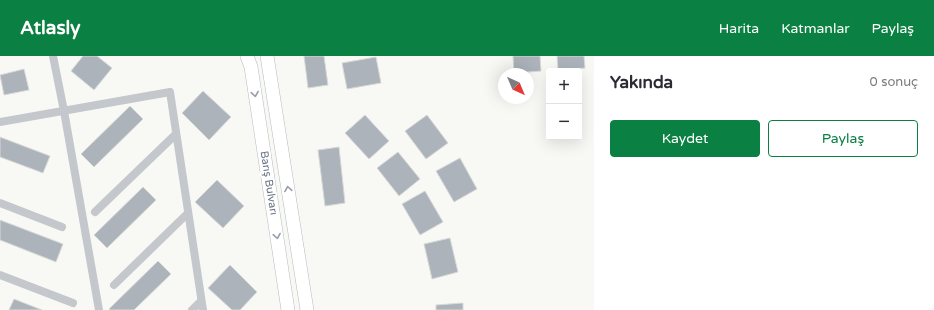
<!DOCTYPE html>
<html lang="tr">
<head>
<meta charset="utf-8">
<style>
	:root { --surface:#fff; --page:#f2f2f3; --text:#2b2b33; --muted:#7c7c81; --line:#e1e1e2; --accent:#0b8043 }
	body { margin:0; font-family:"Varela Round",sans-serif; background:var(--page); color:var(--text) }
	.controls { position:absolute; right:12px; top:12px; display:grid; overflow:hidden; border-radius:4px; box-shadow:0 4px 16px #0002 }
	.controls button { width:36px; height:36px; display:grid; place-items:center; padding:0; border:0; border-bottom:1px solid var(--line); background:var(--surface); color:var(--text); font:20px sans-serif }
	.compass { position:absolute; left:498px; top:12px; width:36px; height:36px; border-radius:50%; background:var(--surface); box-shadow:0 4px 16px #0002; rotate:136deg }
	.list { margin:0; padding:0; list-style:none }
	h2 { display:flex; justify-content:space-between; align-items:center; height:52px; margin:0; padding:0 16px; font-size:17px }
	h2 small { font-size:13px; font-weight:400; color:var(--muted) }
	.actions { display:flex; gap:8px; padding:12px 16px }
	.actions a { flex:1; padding:9px 0; border:1px solid var(--accent); border-radius:4px; text-align:center; font-size:14px; color:var(--accent) }
	.actions .main { background:var(--accent); color:#fff }
	.map { position:relative; flex:none; width:594px; height:254px; overflow:hidden }
	header { display:flex; align-items:center; gap:24px; box-sizing:border-box; height:56px; padding:0 20px; background:var(--accent); color:#fff }
	header strong { font-size:19px }
	nav { display:flex; gap:22px; margin-inline-start:auto; font-size:14px }
	main { display:flex }
	aside { flex:1; background:var(--surface) }
	.map>svg:first-child { display:block }
	.building { fill:#acb3ba; stroke:#d9dad8 }
	.lines { fill:none; stroke-linecap:round; stroke-linejoin:round }
	.primary-casing { stroke:#b7babf; stroke-width:14 }
	.minor { stroke:#c4c7cb; stroke-width:8 }
	.primary { stroke:#fff; stroke-width:13 }
	.oneway { stroke:#959eaa }
	.labels { text-anchor:middle; dominant-baseline:central; stroke-width:4; stroke-linejoin:round; paint-order:stroke }
	.street-label { font-size:11px; fill:#687485; stroke:#fff }
</style>
</head>
<body>
<header>
<strong>Atlasly</strong>
<nav><a>Harita</a><a>Katmanlar</a><a>Paylaş</a></nav>
</header>
<main>
<div class="map">
<svg width="594" height="254" viewBox="0 0 594 254">
	<rect width="100%" height="100%" fill="#f8f8f5"/>
	<path class="building" d="M 83,0 L 97,0 L 112,12 L 94,34 L 71,15 Z
		M 304,0 L 324,0 L 328,29 L 308,32 Z
		M 513,0 L 540,0 L 541,15 L 514,17 Z
		M 557,0 L 584,0 L 585,12 L 558,14 Z
		M 376,1 L 381,27 L 347,33 L 342,7 Z
		M 24,13 L 29,34 L 4,39 L 0,19 Z
		M 203,35 L 231,61 L 209,84 L 182,57 Z
		M 130,50 L 143,63 L 94,111 L 81,98 Z
		M 365,59 L 389,85 L 369,103 L 345,77 Z
		M 427,59 L 448,87 L 426,103 L 405,75 Z
		M 0,81 L 50,100 L 43,117 L 0,101 Z
		M 339,91 L 345,147 L 325,150 L 318,94 Z
		M 398,96 L 420,123 L 399,140 L 377,112 Z
		M 460,102 L 477,133 L 454,146 L 436,115 Z
		M 217,124 L 244,150 L 223,172 L 195,146 Z
		M 143,131 L 156,144 L 107,192 L 94,179 Z
		M 425,135 L 443,166 L 420,179 L 402,148 Z
		M 0,164 L 63,188 L 56,206 L 0,184 Z
		M 450,182 L 458,216 L 432,223 L 424,188 Z
		M 158,205 L 171,218 L 134,254 L 110,254 L 109,253 Z
		M 230,209 L 257,236 L 240,254 L 232,254 L 208,232 Z
		M 14,243 L 42,254 L 9,254 Z
		M 463,247 L 463,254 L 436,254 L 436,249 Z"/>
	<g class="lines">
		<g class="primary-casing">
			<path id="primary" d="M 247,0 L 251,11 L 288,254
				M 267,0 L 307,254"/>
		</g>
		<path class="minor" d="M 53,0 L 64,55 L 99,254
			M 0,66 L 170,36 L 203,254
			M 0,147 L 62,171
			M 95,156 L 176,78
			M 0,219 L 73,247
			M 114,229 L 188,157
			M 192,254 L 201,245"/>
		<use href="#primary" class="primary"/>
	</g>
	<defs><path id="oneway-chevron" d="M-2-3.5L2.5 0L-2 3.5" fill="none" stroke-width="1.6" stroke-linecap="round" stroke-linejoin="round"/></defs>
	<g class="oneway">
		<use href="#oneway-chevron" transform="translate(255 38) rotate(81)"/>
		<use href="#oneway-chevron" transform="translate(288 133) rotate(-99)"/>
		<use href="#oneway-chevron" transform="translate(277 180) rotate(81)"/>
	</g>
	<g class="labels">
		<g class="street-label">
			<text transform="translate(269 127) rotate(81)">Barış Bulvarı</text>
		</g>
	</g>
</svg>
<div class="controls">
<button>+</button>
<button>−</button>
</div>
<svg class="compass" viewBox="-18 -18 36 36"><path d="M0-13l5 13h-10z" fill="#e53935"/><path d="M0 13l5-13h-10z" fill="#7c7c81"/></svg>
</div>
<aside>
<h2>Yakında<small>0 sonuç</small></h2>
<ul class="list">
</ul>
<div class="actions"><a class="main">Kaydet</a><a>Paylaş</a></div>
</aside>
</main>
</body>
</html>
